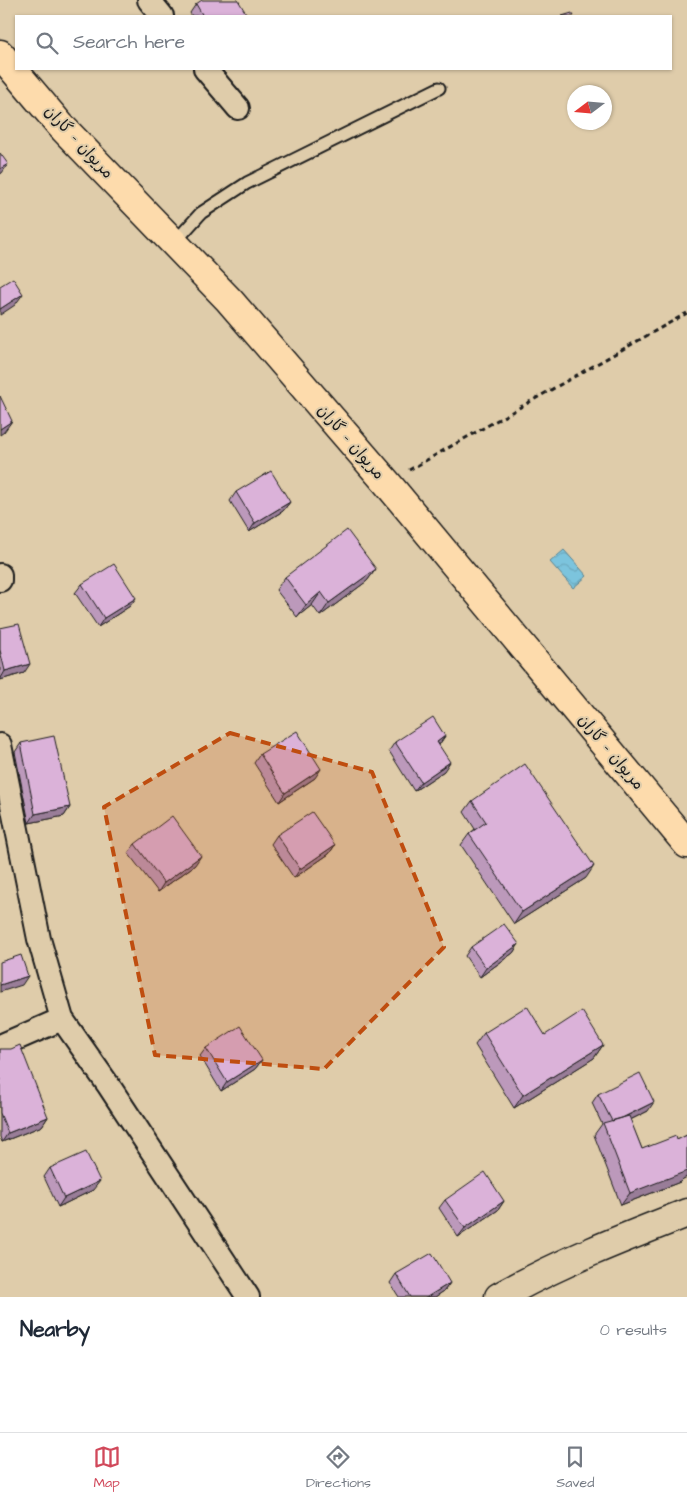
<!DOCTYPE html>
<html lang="en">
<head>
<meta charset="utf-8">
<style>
	:root { --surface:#fff; --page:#f6f6f7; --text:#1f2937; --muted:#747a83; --line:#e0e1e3; --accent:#d1495b }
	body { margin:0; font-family:"Architects Daughter","Playpen Sans Arabic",sans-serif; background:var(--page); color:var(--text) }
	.compass { position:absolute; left:567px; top:85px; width:45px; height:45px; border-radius:50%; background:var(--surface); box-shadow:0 1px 4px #0004; rotate:254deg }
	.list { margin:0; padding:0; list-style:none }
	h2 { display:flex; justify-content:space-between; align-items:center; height:65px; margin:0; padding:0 20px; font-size:21px }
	h2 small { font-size:16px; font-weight:400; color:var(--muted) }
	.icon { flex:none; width:28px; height:28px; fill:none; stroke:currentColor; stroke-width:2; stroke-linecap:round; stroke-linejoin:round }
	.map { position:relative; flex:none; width:687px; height:1297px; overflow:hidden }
	.search { position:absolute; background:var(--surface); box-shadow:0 1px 4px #0004; left:15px; right:15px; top:15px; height:55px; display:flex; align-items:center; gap:12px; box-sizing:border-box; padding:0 18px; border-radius:0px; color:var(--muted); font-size:19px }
	.sheet { height:135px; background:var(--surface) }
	nav { display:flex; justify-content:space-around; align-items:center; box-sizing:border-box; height:70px; border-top:1px solid var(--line); background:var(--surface); font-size:14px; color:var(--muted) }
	nav a { display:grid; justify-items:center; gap:2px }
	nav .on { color:var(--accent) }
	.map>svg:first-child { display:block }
	.water { fill:url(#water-waves); stroke:#568190 }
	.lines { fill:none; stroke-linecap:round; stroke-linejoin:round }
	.service-casing { stroke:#1c1c1c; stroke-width:15 }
	.minor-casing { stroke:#1c1c1c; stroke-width:26 }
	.tertiary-casing { stroke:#1c1c1c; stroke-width:31 }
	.primary-casing { stroke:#1c1c1c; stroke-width:31 }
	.path { stroke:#1c1c1c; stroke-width:3; stroke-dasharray:5 4; stroke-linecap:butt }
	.service { stroke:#dfccaa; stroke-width:11 }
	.minor { stroke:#dfccaa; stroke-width:22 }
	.tertiary { stroke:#dfccaa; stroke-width:28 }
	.primary { stroke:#fddbac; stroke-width:28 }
	.wall { fill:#bc99bb; stroke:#1c1c1c }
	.shaded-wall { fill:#997d98; stroke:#1c1c1c }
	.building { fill:#dbb2d9; stroke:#1c1c1c }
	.marked { fill:#bf4d0f; fill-opacity:0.2; stroke:#bf4d0f; stroke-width:4; stroke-dasharray:10 6; stroke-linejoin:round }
	.labels { text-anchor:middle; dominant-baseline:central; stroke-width:4; stroke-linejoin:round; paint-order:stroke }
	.street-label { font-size:16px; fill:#1c1c1c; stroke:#dfccaa }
</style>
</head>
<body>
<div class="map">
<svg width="687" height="1297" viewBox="0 0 687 1297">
	<defs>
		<pattern id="water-waves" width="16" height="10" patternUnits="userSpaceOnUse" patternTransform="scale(1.25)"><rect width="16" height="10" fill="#7cc4dd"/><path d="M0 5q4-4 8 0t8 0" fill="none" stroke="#6ba8bd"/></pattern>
	</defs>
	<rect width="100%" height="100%" fill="#dfccaa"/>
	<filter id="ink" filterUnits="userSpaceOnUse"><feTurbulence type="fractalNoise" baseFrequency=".02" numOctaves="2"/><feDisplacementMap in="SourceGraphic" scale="10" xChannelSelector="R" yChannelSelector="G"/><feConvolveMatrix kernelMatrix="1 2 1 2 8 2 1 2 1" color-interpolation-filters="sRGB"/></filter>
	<g filter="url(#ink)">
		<path class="water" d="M 564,550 L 587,576 L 573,588 L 550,562 Z"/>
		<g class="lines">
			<g class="service-casing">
				<path id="service" d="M 174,243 L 201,213 L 247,183 L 439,88"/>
			</g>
			<g class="minor-casing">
				<path id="minor" d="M 149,0 L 162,16
					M 205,69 L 238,108
					M 0,575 L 0,580
					M 0,745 L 39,939 L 62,1019 L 109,1086 L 248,1297
					M 0,1046 L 62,1019"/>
			</g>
			<g class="tertiary-casing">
				<path id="tertiary" d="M 499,1297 C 559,1263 623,1238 687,1213"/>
			</g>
			<g class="primary-casing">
				<path id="primary" d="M 0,54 L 61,126 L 229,300 L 387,483 L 687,844"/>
			</g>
			<path class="path" d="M 409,470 L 687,313"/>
			<use href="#service" class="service"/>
			<use href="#minor" class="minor"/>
			<use href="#tertiary" class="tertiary"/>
			<use href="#primary" class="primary"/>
		</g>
		<path class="wall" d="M 196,4 L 246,16 L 192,16 L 190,13 Z
			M 236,492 L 290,502 L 283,511 L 249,532 L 230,501 Z
			M 376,569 L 367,581 L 320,616 L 312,605 L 297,617 L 276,590 L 285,577 Z
			M 82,584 L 130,606 L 98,627 L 75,593 Z
			M 0,628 L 24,673 L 0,680 Z
			M 445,736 L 439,745 L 444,771 L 414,791 L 389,751 L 395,742 Z
			M 21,743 L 70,807 L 64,816 L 29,823 L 15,752 Z
			M 260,754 L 315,778 L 279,802 L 254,763 Z
			M 472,801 L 586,878 L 514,924 L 461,845 L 469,834 L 475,829 L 464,812 Z
			M 277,835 L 335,845 L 329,854 L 294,878 L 271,844 Z
			M 135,844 L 195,865 L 158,892 L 128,853 Z
			M 519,944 L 513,953 L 480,977 L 465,956 L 471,947 Z
			M 484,1033 L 545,1035 L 603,1045 L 594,1058 L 514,1108 L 475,1045 Z
			M 206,1048 L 262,1060 L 255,1069 L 221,1091 L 200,1056 Z
			M 0,1049 L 48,1117 L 42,1126 L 2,1142 L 0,1137 Z
			M 598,1094 L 648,1111 L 630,1120 L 642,1149 L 677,1140 L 687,1135 L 687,1177 L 683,1179 L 680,1182 L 621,1205 L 594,1135 L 602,1124 L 592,1103 Z
			M 50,1168 L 93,1190 L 58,1207 L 44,1177 Z
			M 445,1200 L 504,1201 L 498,1210 L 458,1237 L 439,1208 Z
			M 396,1274 L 450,1283 L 444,1291 L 435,1297 L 399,1297 L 390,1283 Z"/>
		<path class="shaded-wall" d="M 8,164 L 2,173 L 0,174 L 0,169 Z
			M 23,294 L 15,305 L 0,315 L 0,309 Z
			M 12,421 L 4,432 L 0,435 L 0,429 Z
			M 290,502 L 283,511 L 249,532 L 255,523 Z
			M 376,569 L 367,581 L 320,616 L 329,603 Z
			M 321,592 L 312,605 L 297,617 L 306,605 Z
			M 136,598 L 130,606 L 98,627 L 104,618 Z
			M 30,664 L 24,673 L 0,680 L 5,671 Z
			M 445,736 L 439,745 L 437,742 Z
			M 450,762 L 444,771 L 414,791 L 421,782 Z
			M 321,769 L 315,778 L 279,802 L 285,793 Z
			M 70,807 L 64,816 L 29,823 L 35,814 Z
			M 335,845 L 329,854 L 294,878 L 300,869 Z
			M 201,856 L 195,865 L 158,892 L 164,883 Z
			M 594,866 L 586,878 L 514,924 L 522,912 Z
			M 519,944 L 513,953 L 480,977 L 486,968 Z
			M 28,976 L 22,985 L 0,992 L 0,985 Z
			M 603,1045 L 594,1058 L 514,1108 L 523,1095 Z
			M 262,1060 L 255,1069 L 221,1091 L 227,1082 Z
			M 654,1102 L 648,1111 L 606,1132 L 613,1123 Z
			M 48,1117 L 42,1126 L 2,1142 L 8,1133 Z
			M 687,1169 L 687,1177 L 683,1179 L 680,1182 L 621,1205 L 630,1193 Z
			M 100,1181 L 93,1190 L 58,1207 L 64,1198 Z
			M 504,1201 L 498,1210 L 458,1237 L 465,1228 Z
			M 450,1283 L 444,1291 L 435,1297 L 427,1297 Z"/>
		<path class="building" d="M 202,0 L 238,0 L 247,15 L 245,16 L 203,16 L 196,4 Z
			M 572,13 L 574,16 L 562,16 Z
			M 0,153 L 8,164 L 0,169 Z
			M 13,278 L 23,294 L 0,309 L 0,286 Z
			M 0,396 L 12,421 L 0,429 Z
			M 271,471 L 290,502 L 255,523 L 236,492 Z
			M 347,530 L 376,569 L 329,603 L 321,592 L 306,605 L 285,577 Z
			M 114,564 L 136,598 L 104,618 L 82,584 Z
			M 19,624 L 30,664 L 5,671 L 0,650 L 0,628 Z
			M 433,717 L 445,736 L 437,742 L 450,762 L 421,782 L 395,742 Z
			M 297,731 L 321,769 L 285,793 L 260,754 Z
			M 54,736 L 70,807 L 35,814 L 21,743 Z
			M 525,764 L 594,866 L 522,912 L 469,834 L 486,822 L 472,801 Z
			M 312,812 L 335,845 L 300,869 L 277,835 Z
			M 172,816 L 201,856 L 164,883 L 135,844 Z
			M 504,924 L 519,944 L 486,968 L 471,947 Z
			M 21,955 L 28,976 L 0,985 L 0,962 Z
			M 527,1006 L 545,1035 L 582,1011 L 603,1045 L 523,1095 L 484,1033 Z
			M 240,1026 L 262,1060 L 227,1082 L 206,1048 Z
			M 20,1045 L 48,1117 L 8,1133 L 0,1113 L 0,1049 L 11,1049 Z
			M 640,1073 L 654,1102 L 622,1118 L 612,1121 L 598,1094 Z
			M 629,1116 L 642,1149 L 676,1136 L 677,1140 L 687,1135 L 687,1171 L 630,1193 L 603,1123 Z
			M 86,1152 L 100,1181 L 64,1198 L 50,1168 Z
			M 485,1172 L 504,1201 L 465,1228 L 445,1200 Z
			M 432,1253 L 450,1283 L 427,1297 L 410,1297 L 396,1274 Z"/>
	</g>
	<path class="marked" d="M 230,733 L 372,772 L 444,947 L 324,1069 L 155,1055 L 104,807 Z"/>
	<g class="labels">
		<g class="street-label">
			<text transform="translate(79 142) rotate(47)">مریوان - گاران</text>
			<text transform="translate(351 442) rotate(49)">مریوان - گاران</text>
			<text transform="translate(611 752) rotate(50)">مریوان - گاران</text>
		</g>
	</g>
</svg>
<svg class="compass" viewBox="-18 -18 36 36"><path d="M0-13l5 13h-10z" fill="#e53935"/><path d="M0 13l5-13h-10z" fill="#747a83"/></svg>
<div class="search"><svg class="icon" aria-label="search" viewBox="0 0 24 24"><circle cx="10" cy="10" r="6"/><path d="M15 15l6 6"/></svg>Search here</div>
</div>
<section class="sheet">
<h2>Nearby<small>0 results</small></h2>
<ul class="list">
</ul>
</section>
<nav>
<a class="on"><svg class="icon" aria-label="map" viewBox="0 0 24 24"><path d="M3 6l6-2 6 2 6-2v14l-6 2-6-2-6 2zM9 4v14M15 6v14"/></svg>Map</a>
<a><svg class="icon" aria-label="directions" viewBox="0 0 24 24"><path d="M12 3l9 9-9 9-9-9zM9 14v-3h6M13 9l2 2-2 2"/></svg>Directions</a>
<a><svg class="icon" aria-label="saved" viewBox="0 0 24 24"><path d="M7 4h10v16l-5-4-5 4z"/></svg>Saved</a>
</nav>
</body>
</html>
